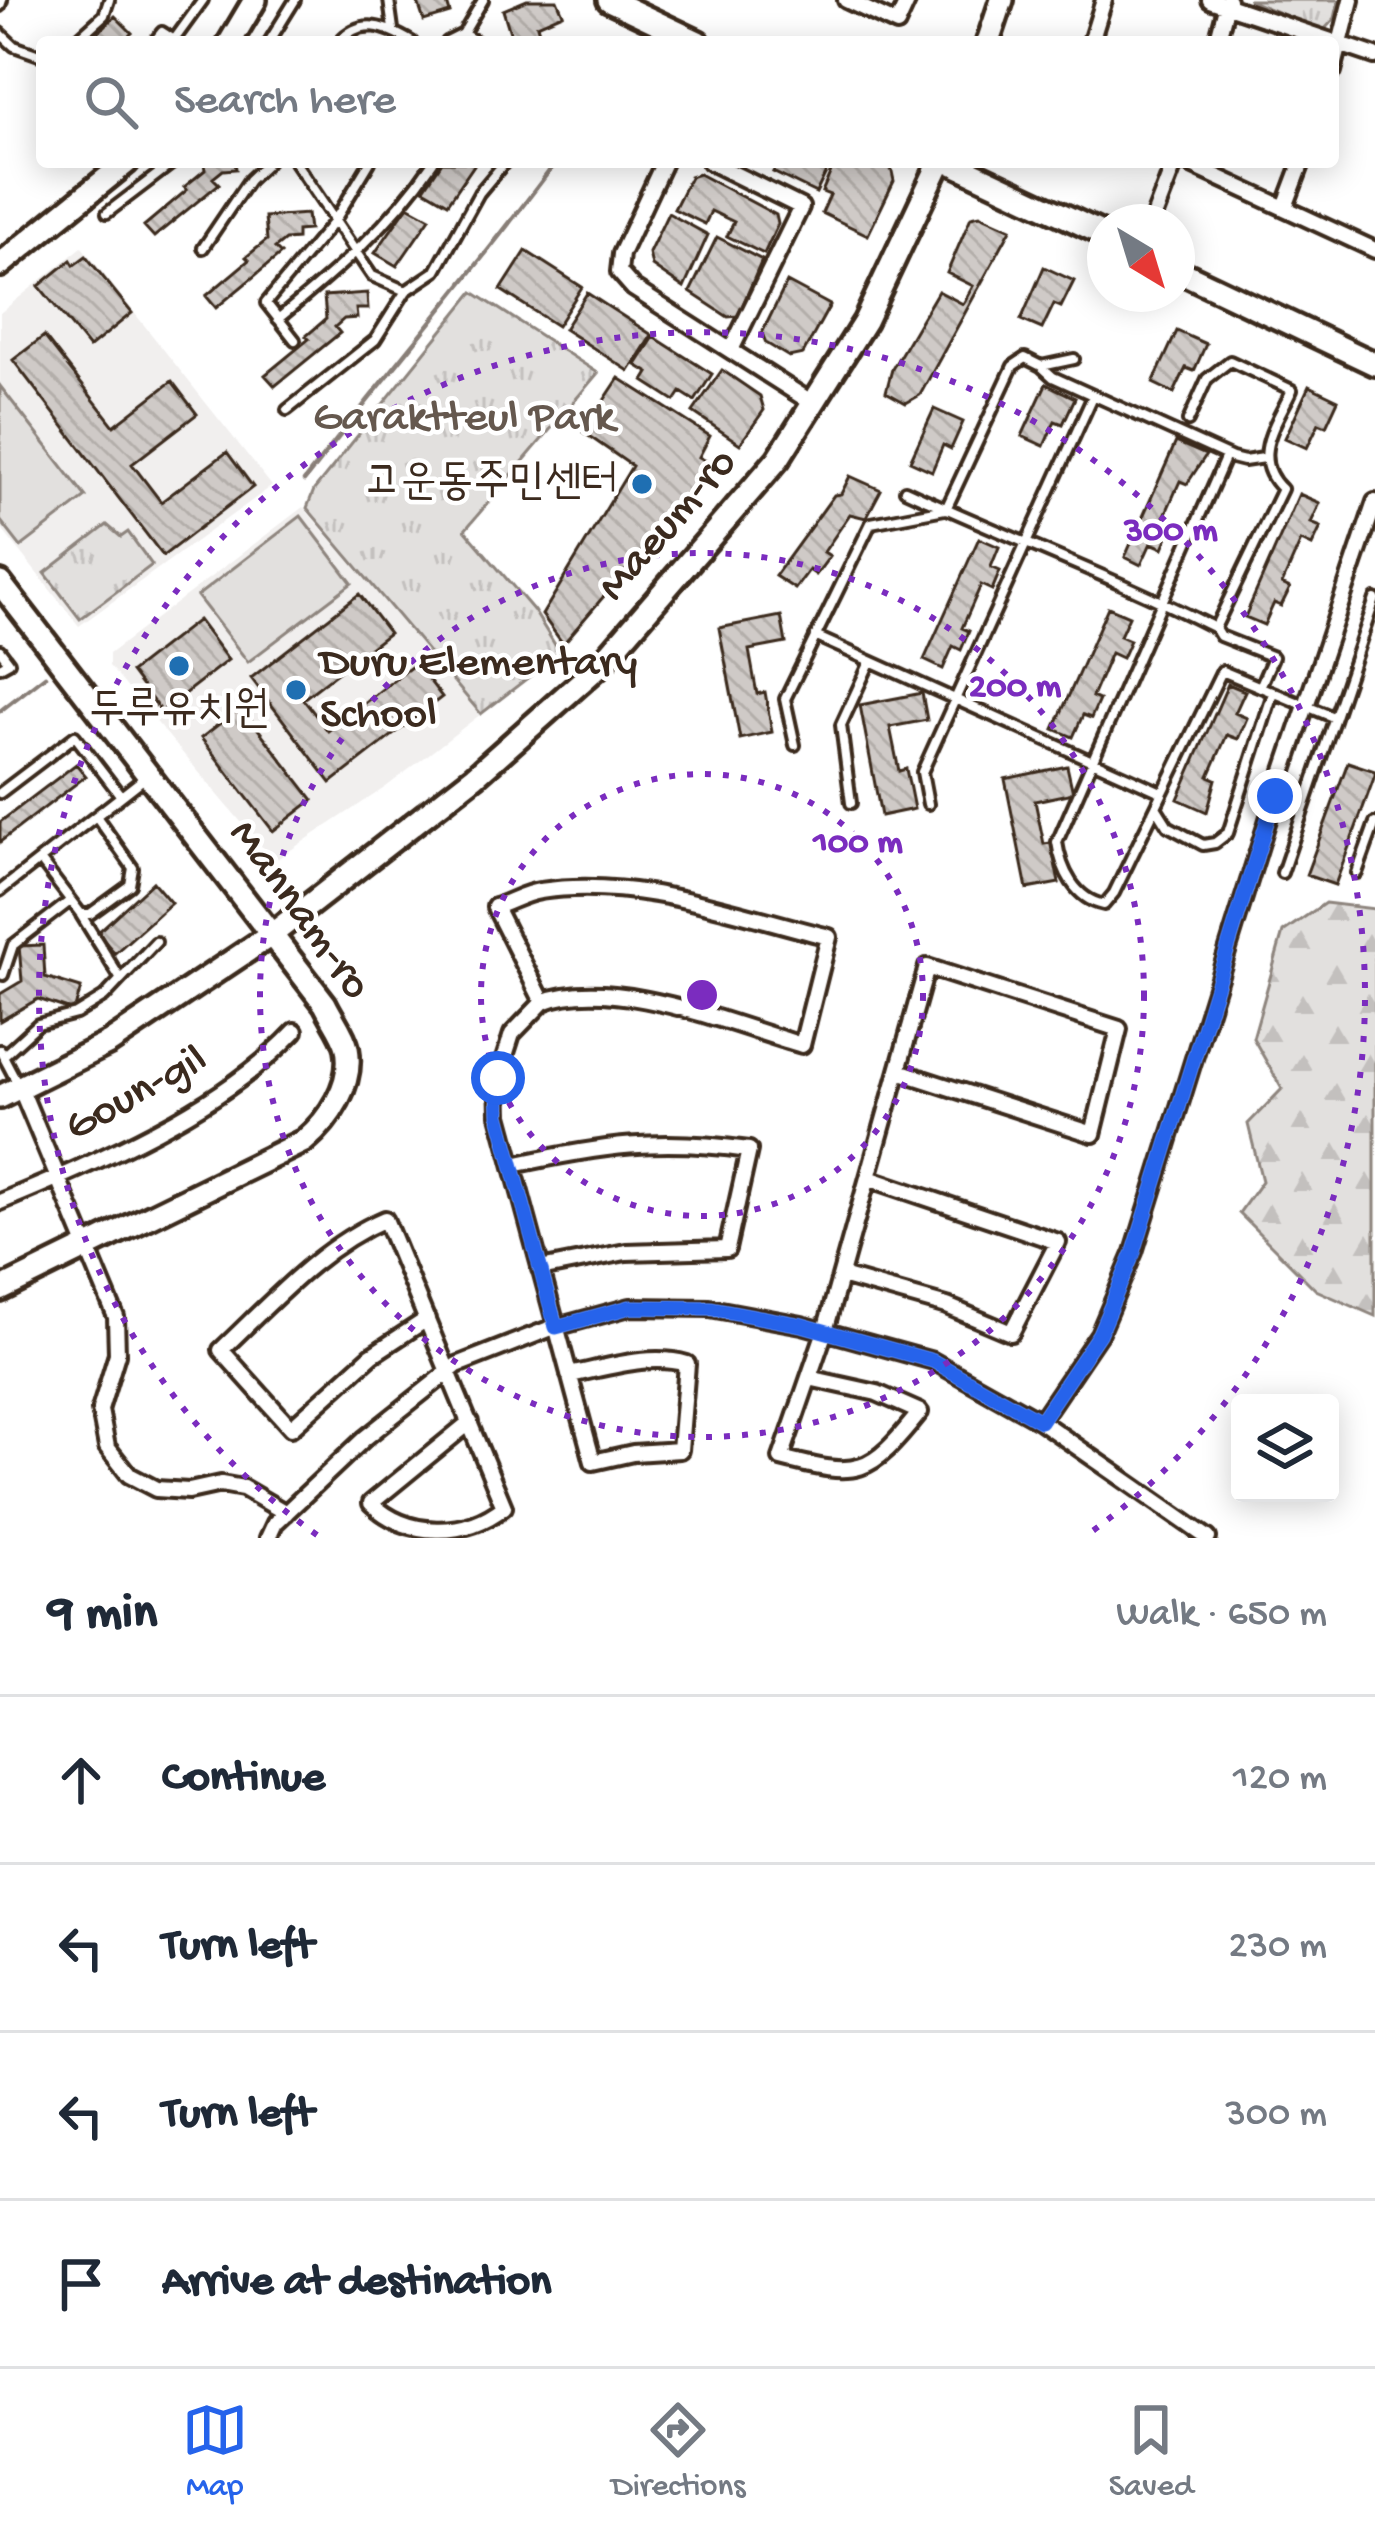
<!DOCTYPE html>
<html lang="en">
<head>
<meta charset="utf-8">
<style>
	:root { --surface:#fff; --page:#f2f2f3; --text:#1f2937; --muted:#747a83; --line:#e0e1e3; --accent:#2563eb }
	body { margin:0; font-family:"Gochi Hand","Poor Story",sans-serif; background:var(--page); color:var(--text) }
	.controls { position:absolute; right:36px; bottom:36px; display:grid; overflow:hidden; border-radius:12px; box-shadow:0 6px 30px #0003 }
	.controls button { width:108px; height:108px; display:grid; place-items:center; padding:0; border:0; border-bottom:3px solid var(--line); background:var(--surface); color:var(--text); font:60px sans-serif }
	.compass { position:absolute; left:1087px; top:204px; width:108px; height:108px; border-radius:50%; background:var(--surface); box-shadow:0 6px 30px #0003; rotate:142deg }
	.stop { position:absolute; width:36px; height:36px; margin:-27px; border:9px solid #2563eb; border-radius:50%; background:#fff }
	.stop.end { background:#2563eb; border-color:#fff; box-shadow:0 3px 12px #0008 }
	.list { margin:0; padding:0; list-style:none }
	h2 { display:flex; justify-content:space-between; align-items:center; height:156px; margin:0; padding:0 48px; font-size:51px }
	h2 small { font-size:39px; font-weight:400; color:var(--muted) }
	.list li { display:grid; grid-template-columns:78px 1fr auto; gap:36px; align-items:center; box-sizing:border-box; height:168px; padding:0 48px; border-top:3px solid var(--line) }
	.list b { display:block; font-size:45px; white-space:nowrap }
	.list em { font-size:39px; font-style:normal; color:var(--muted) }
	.icon { flex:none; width:66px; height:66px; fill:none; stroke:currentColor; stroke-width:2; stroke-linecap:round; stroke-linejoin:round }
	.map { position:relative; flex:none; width:1375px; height:1538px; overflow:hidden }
	.search { position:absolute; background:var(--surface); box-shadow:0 6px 30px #0003; left:36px; right:36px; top:36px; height:132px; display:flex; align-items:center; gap:30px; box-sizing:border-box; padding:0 42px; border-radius:12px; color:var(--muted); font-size:45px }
	.sheet { height:828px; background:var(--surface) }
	nav { display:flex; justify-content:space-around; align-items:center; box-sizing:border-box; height:168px; border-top:3px solid var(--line); background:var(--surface); font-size:33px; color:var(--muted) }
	nav a { display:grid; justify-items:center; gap:6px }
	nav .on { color:var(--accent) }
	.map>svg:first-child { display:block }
	.built { fill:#f1efee }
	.grass { fill:url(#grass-tufts); stroke:#8e857e; stroke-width:3 }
	.forest { fill:url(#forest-firs); stroke:#8e857e; stroke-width:3 }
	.pitch { fill:#e2e0de; stroke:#8e857e; stroke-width:3 }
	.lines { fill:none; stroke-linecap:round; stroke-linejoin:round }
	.stream { stroke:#887e77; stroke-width:4.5 }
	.building { fill:url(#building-back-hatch); stroke:#3b2a1e; stroke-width:3 }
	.lane-casing { stroke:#3b2a1e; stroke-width:16 }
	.street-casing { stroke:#3b2a1e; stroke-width:22 }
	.secondary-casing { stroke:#3b2a1e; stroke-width:30 }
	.lane { stroke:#fff; stroke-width:8 }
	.street { stroke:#fff; stroke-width:14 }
	.secondary { stroke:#fff; stroke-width:21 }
	.route { stroke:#2563eb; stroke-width:15 }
	.ring { fill:none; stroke:#7b2cbf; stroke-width:6; stroke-dasharray:6 12 }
	.poi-dot { fill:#1f6fb2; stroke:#fff; stroke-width:4.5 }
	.labels { text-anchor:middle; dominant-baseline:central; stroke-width:9; stroke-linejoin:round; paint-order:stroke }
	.park-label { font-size:45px; fill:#65584e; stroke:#fff }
	.poi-label { font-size:45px; fill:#3b2a1e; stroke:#fff; text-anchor:end }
	.street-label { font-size:45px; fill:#3b2a1e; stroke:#fff }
	.centre { fill:#7b2cbf; stroke:#fff; stroke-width:6 }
	.ring-label { font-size:36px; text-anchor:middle; font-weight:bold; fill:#7b2cbf; stroke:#fff; stroke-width:9; stroke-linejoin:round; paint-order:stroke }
</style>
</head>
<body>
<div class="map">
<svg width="1375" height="1538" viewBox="0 0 1375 1538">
	<defs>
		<pattern id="grass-tufts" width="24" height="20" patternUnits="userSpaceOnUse" patternTransform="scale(3)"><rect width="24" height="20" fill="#e2e0de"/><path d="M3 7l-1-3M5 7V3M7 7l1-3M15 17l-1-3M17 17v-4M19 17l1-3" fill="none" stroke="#c3c0be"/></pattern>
		<pattern id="forest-firs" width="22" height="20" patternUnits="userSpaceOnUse" patternTransform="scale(3)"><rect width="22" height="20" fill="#e2e0de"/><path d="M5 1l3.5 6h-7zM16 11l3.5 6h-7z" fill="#c3c0be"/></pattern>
		<pattern id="building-back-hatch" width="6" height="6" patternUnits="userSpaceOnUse" patternTransform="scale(3)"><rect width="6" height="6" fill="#cfcac7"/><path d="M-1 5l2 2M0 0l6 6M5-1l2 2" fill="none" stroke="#b3aeaa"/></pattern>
	</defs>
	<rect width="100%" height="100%" fill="#fff"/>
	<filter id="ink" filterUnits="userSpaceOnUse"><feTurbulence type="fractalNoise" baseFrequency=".00833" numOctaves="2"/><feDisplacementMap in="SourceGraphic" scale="24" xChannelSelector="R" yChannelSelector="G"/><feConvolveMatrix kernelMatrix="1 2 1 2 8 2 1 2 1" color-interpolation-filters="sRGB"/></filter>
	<g filter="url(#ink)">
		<path class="built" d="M 82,247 L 272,486 L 79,626 L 0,527 L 0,313 Z
			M 303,507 L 481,714 L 386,787 L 274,861 L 109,666 L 109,654 Z"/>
		<path class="grass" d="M 1248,0 L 1339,0 L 1335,18 L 1323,31 Z
			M 473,292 L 598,373 L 465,530 L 534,611 L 560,653 L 481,714 L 307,508 L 314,490 Z
			M 107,525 L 121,537 L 128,532 L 152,565 L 80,619 L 45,573 Z"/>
		<path class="forest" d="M 1325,903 L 1375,909 L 1375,1316 L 1316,1290 L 1239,1213 L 1262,1181 L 1248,1124 L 1282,1089 L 1253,1038 L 1283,932 Z"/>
		<path class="pitch" d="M 0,386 L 86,497 L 21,547 L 0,520 Z
			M 301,516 L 352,583 L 248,662 L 197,596 Z"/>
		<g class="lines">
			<path class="stream" d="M 623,42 L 626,36
				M 304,481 C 387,374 475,271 556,162
				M 0,711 L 45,676"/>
		</g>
		<path class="building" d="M 417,0 L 446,0 L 450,13 L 424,21 Z
			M 527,0 L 557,0 L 563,14 L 537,25 L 542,42 L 513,42 L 503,10 Z
			M 115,16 L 132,33 L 122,42 L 89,42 Z
			M 204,162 L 235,162 L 236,169 L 223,170 L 213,178 L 219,184 L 154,237 L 144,226 L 187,190 L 184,187 L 205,170 Z
			M 442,162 L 476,162 L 448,203 L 424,189 Z
			M 771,162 L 831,162 L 816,193 L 773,172 L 777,165 Z
			M 835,162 L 881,162 L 891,167 L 894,181 L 868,235 L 822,213 L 830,195 L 822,192 Z
			M 699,174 L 776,215 L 778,224 L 764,254 L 727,236 L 734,222 L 711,211 L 705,224 L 674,209 L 690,177 Z
			M 408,206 L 430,218 L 397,266 L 375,253 Z
			M 668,213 L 708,235 L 684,288 L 652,266 L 649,253 Z
			M 307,214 L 309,230 L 297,231 L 297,239 L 285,240 L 275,248 L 281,254 L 216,308 L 206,296 L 249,260 L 246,257 L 267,240 L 265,217 Z
			M 980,215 L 1011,229 L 920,395 L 906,403 L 886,392 L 892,369 L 938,291 L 963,304 L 973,286 L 947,273 L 971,217 Z
			M 717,237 L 762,260 L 738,316 L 728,317 L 690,292 Z
			M 526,251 L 582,287 L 557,326 L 501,290 Z
			M 86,256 L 132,313 L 89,348 L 39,286 L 71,260 L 74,265 Z
			M 1044,267 L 1074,281 L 1061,307 L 1054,304 L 1042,329 L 1021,320 Z
			M 787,282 L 830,305 L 803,354 L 789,357 L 766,343 L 762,333 Z
			M 367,293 L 368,309 L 356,309 L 357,318 L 344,319 L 335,327 L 340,333 L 275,386 L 265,375 L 309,339 L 306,336 L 326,319 L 324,296 Z
			M 587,293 L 652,335 L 629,371 L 564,329 Z
			M 1177,331 L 1206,344 L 1194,371 L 1186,368 L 1174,393 L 1153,383 Z
			M 44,336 L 114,426 L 172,381 L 197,414 L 132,464 L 161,502 L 227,452 L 253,487 L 163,556 L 13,360 Z
			M 654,337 L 712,374 L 695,401 L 681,392 L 675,401 L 644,381 L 649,373 L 636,365 Z
			M 722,370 L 760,396 L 764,410 L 740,444 L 693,412 Z
			M 619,378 L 710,436 L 699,457 L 715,466 L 563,644 L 542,615 L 632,466 L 583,432 Z
			M 1046,384 L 1075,398 L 1063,424 L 1055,421 L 1044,446 L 1022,436 Z
			M 1309,386 L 1338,400 L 1326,426 L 1319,423 L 1307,448 L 1285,438 Z
			M 934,409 L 963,422 L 951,449 L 943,445 L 932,471 L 910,461 Z
			M 1176,442 L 1206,455 L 1187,484 L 1180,481 L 1162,522 L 1172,527 L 1163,548 L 1151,543 L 1141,565 L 1125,557 Z
			M 850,476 L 881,490 L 866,518 L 850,514 L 824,552 L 830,556 L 816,575 L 809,570 L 795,589 L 775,576 L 834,495 L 841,494 Z
			M 1299,494 L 1320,503 L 1311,523 L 1321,527 L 1312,546 L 1301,541 L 1282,584 L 1290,588 L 1281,606 L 1274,603 L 1264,625 L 1245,617 Z
			M 979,538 L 999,547 L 991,567 L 1000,571 L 992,590 L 981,585 L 962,628 L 969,631 L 961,650 L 953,646 L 943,669 L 924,660 Z
			M 359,594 L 389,633 L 303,699 L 328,731 L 416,663 L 442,697 L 331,783 L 251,678 Z
			M 1108,607 L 1129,616 L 1120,636 L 1130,640 L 1122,658 L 1111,653 L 1092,697 L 1099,700 L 1091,718 L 1083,715 L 1073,737 L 1054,729 Z
			M 781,616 L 786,643 L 749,650 L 757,694 L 765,692 L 772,732 L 740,739 L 719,628 Z
			M 198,620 L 228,660 L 161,712 L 131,672 Z
			M 1228,684 L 1245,691 L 1235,713 L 1247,718 L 1238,739 L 1227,735 L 1209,776 L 1216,779 L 1207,812 L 1178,799 Z
			M 922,693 L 927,720 L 890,727 L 899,771 L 906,769 L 914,809 L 881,816 L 860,705 Z
			M 241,707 L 313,800 L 273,831 L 201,738 Z
			M 1348,762 L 1375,771 L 1375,775 L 1335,885 L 1306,875 Z
			M 76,764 L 86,776 L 0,842 L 0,822 Z
			M 1067,766 L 1073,793 L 1035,801 L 1044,844 L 1051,843 L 1059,883 L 1027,889 L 1005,779 Z
			M 153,882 L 171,903 L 115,953 L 97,933 Z
			M 43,945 L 45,977 L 81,988 L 74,1011 L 38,999 L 0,1021 L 0,994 L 22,981 L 19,946 Z"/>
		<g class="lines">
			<g class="lane-casing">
				<path id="lane" d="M 389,0 L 393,29
					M 0,6 L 2,0
					M 0,33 L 14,46 L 42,56
					M 463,34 L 483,0
					M 174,40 L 203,0
					M 74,42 L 104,15 L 109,0
					M 154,42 L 162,32 L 176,41
					M 269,42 L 295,0
					M 339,42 C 362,16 387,27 412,42
					M 447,42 L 463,34 L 477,42
					M 295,162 L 372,276 L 406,291
					M 107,213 L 174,162
					M 203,248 L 249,180 L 268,162
					M 278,319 C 336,271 391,225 433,162
					M 295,340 L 266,303 L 335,220 L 370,162
					M 1041,366 L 1053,377 L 1232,458 L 1244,461 L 1264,458
					M 287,410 L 375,340 L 406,291 L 436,271 L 479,193 L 505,162
					M 1188,421 L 1207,379 L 1230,361 L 1292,390 C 1276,424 1249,458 1282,489 L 1215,628
					M 1226,456 L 1057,842 C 1061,870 1075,899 1104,905 L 1114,893 L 1222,671 L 1333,717
					M 905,490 C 1007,537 1114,577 1215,628 L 1220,636 L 1273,657 L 1260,687
					M 946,509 L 1013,366 L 1025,358 L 1041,366 L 1074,359
					M 815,636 L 1161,792
					M 0,650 L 9,662 L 0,667
					M 795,745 L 785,699 L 871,523 L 945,509
					M 0,793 L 75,736 L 121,796
					M 851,803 L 841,725 L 870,662
					M 928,804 L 922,772 L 1093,396
					M 1156,807 L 1168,826 L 1203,845 L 1215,843 L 1228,833 L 1273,693
					M 40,860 L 81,914 L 90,914 L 130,885 L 133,868 L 96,816
					M 1282,873 L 1375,599
					M 1357,873 L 1375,823
					M 0,891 L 147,776
					M 81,915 L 120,978
					M 3,975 L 13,945 L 70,901
					M 0,1050 L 19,1086
					M 3,1056 L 38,1024 L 76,1014 L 104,997 L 156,942"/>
			</g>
			<g class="street-casing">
				<path id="street" d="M 846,0 L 897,24 L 908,0
					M 1210,0 L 1375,56
					M 1091,42 L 1104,0
					M 1217,42 L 1228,0
					M 1333,71 L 1351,0
					M 664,162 L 621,254 L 619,272 L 633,288 L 814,404
					M 710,162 L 801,207 L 731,350
					M 1185,162 L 1375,250
					M 1285,207 L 1302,162
					M 1152,222 L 1175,162
					M 543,1002 C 612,974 732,1025 802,1045 L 829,937 C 736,914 636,876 540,891 C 525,893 510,902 495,907 L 543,1002 L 512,1034 L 498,1078 L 499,1115 L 593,1462 L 633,1453 L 680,1450 L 687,1364 C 650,1353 606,1368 569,1375
					M 20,1087 L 116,1317 L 117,1354 L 100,1410 L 107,1447 L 129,1475 L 156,1489 L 189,1491 L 221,1484 L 243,1488 L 286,1513
					M 513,1165 C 601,1146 658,1137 749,1150 L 727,1249 L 626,1252 L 540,1269
					M 0,1202 C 99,1161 221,1110 295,1031
					M 841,1276 L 947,1306 L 1011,1333 L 1058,1242 L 868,1178
					M 427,1319 L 372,1355 L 291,1428 L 221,1350 C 272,1302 320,1247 385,1219 L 504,1507 C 465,1538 407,1538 371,1503 L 470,1422
					M 809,1378 L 877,1393 L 920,1412 C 869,1476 859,1478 781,1458 L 825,1331 L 927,967 L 1119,1029 L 1093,1134 L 898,1071
					M 1040,1421 L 1208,1538
					M 268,1538 L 275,1523 L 365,1438 L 457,1365 L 549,1329 L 630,1307 L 710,1308 L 802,1325 L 933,1361 L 1040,1421 L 1099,1334 L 1134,1252 L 1275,797 L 1375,502"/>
			</g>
			<g class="secondary-casing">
				<path id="secondary" d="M 609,0 L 698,42
					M 230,42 L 255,0
					M 988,42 L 1002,0
					M 950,162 L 1105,235
					M 0,265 L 127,162
					M 1177,270 L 1375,364
					M 0,583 L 325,1004 C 331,1017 344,1034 347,1048 C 354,1084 329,1120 304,1141 L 0,1290
					M 0,1097 L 109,1043 L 271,935 L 475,776 L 599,666 L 778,459 L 865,321 L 940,162"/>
			</g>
			<use href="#lane" class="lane"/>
			<use href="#street" class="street"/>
			<use href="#secondary" class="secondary"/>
		</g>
	</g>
	<g class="lines" filter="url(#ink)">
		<path class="route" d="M 498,1078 L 499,1115 L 556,1327 L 630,1307 L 710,1308 L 802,1325 L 933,1361 L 1040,1421 L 1099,1334 L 1134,1252 L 1275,796"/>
	</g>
	<g class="ring">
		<circle cx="702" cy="995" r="221"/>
		<circle cx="702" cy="995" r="442"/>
		<path d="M317 1535A663 663 0 1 1 1087 1535"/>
	</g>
	<g class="poi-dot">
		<circle cx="642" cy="484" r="12"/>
		<circle cx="179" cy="666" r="12"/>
		<circle cx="296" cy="690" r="12"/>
	</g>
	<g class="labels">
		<g class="park-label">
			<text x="464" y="419">Garaktteul Park</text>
		</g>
		<g class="poi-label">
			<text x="618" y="484">고운동주민센터</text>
			<text x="320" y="664" text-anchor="start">Duru Elementary<tspan x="320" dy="52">School</tspan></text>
			<text x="179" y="712" text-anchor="middle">두루유치원</text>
		</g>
		<g class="street-label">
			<text transform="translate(669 526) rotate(-49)">Maeum-ro</text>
			<text transform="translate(298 911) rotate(54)">Mannam-ro</text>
			<text transform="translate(137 1095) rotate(-29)">Goun-gil</text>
		</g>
	</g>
	<circle cx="702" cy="995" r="18" class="centre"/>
	<g class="ring-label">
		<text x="1171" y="539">300 m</text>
		<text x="1015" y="695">200 m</text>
		<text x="858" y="851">100 m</text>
	</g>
</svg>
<div class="controls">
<button><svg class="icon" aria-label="layers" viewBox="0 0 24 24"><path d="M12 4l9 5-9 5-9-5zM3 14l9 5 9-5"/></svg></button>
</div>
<svg class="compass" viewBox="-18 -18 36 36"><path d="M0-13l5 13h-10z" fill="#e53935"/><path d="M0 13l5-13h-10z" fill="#747a83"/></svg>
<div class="stop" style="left:498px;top:1078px"></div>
<div class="stop end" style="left:1275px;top:796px"></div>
<div class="search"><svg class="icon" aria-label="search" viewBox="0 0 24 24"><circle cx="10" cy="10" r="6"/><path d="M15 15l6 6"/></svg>Search here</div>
</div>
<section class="sheet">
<h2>9 min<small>Walk · 650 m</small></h2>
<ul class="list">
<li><svg class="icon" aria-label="ahead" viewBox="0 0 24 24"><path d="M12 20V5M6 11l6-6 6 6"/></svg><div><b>Continue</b></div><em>120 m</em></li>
<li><svg class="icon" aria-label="left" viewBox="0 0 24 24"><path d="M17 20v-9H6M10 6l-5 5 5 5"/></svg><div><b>Turn left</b></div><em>230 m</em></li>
<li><svg class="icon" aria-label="left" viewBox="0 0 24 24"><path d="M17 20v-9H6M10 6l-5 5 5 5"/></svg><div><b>Turn left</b></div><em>300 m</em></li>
<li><svg class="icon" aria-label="arrive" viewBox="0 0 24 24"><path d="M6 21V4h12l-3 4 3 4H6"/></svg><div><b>Arrive at destination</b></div></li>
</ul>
</section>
<nav>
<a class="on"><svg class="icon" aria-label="map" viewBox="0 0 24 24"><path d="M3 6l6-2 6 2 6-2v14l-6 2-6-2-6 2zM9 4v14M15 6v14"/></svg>Map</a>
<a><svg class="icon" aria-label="directions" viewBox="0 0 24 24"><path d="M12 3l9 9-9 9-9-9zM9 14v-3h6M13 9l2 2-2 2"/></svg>Directions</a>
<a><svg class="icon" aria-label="saved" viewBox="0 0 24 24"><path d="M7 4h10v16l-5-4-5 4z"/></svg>Saved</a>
</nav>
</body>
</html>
